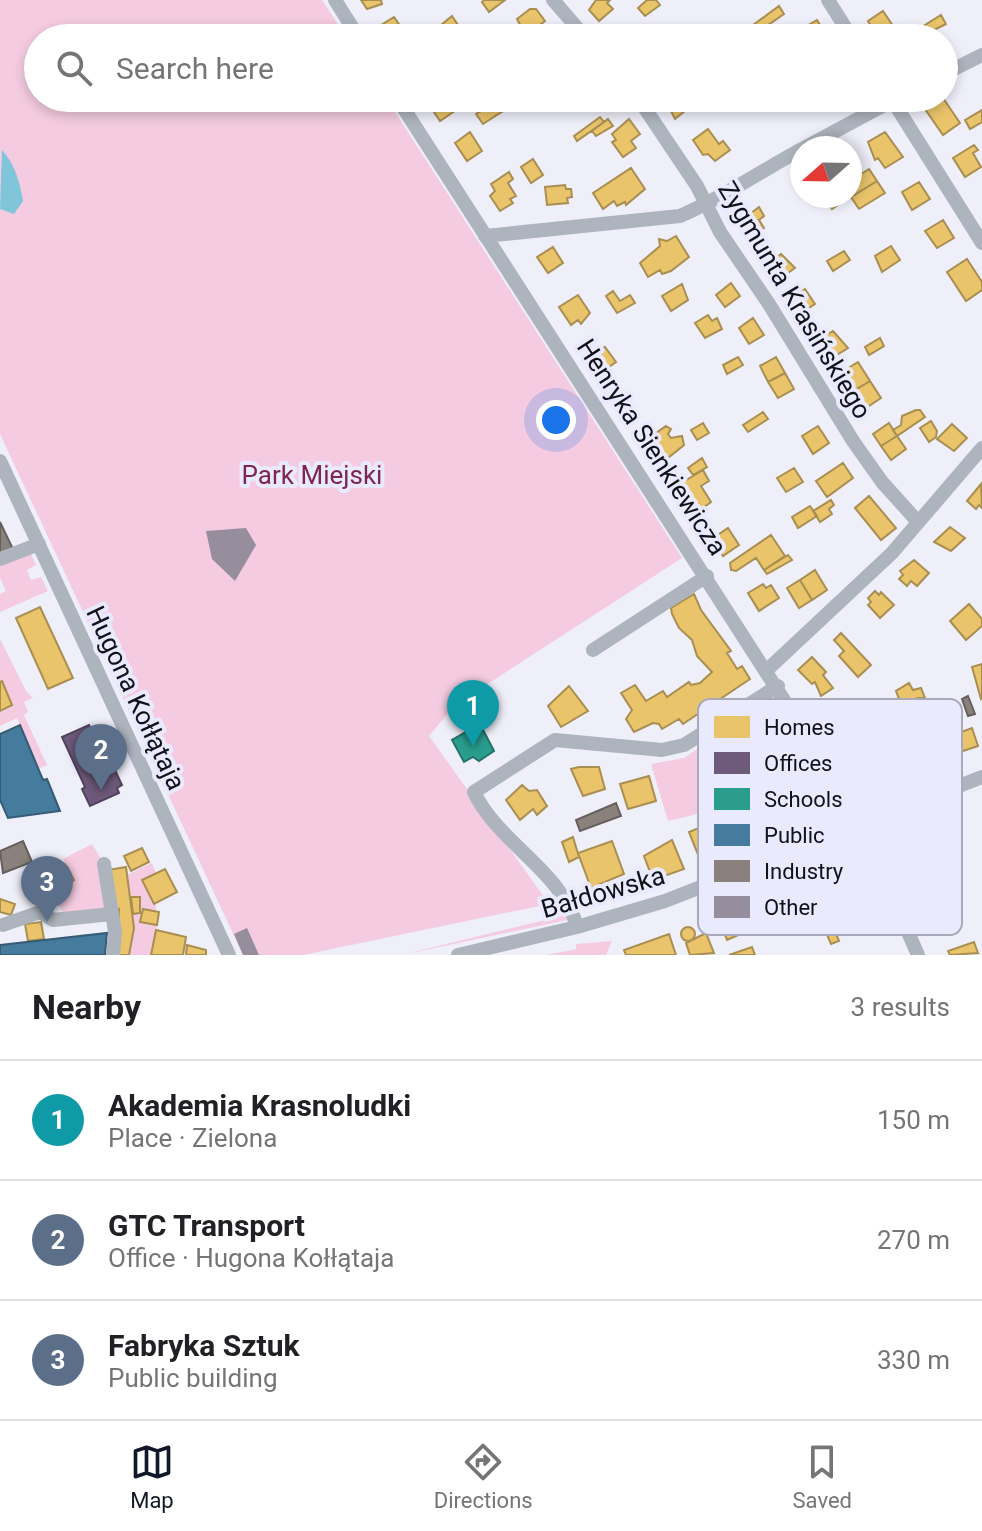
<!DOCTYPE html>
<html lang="en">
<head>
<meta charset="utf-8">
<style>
	:root { --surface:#fff; --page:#f2f2f2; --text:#202124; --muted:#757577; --line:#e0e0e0; --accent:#111827 }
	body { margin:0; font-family:Roboto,sans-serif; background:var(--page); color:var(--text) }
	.compass { position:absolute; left:790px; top:136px; width:72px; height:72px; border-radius:50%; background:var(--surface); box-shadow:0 4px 12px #0003; rotate:250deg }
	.you { position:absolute; left:556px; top:420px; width:28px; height:28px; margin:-20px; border:6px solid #fff; border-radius:50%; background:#1a73e8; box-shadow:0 0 0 12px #1a73e833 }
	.badge { display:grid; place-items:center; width:52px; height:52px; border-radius:50%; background:var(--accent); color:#fff; font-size:26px; font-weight:700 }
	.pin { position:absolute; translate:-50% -66px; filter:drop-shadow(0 2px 4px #0008) }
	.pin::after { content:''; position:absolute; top:42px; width:28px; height:24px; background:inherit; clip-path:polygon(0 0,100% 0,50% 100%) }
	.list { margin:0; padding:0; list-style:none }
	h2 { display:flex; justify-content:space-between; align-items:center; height:104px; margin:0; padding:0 32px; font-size:34px }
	h2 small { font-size:26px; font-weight:400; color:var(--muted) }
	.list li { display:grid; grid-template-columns:52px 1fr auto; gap:24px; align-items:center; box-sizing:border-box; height:120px; padding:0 32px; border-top:2px solid var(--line) }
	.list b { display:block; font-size:30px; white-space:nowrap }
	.list p { margin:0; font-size:26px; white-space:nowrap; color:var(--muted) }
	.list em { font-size:26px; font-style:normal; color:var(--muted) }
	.icon { flex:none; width:44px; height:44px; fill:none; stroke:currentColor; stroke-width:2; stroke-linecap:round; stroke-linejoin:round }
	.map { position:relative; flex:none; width:982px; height:955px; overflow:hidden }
	.search { position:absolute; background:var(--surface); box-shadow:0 4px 12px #0003; left:24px; right:24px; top:24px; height:88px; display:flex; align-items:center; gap:20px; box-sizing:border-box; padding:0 28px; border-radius:44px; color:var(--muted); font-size:30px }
	.sheet { height:464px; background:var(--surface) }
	nav { display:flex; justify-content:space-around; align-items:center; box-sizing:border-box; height:112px; border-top:2px solid var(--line); background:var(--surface); font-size:22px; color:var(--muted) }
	nav a { display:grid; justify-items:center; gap:4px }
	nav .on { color:var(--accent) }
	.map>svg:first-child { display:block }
	.green { fill:#f4cbe0 }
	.water { fill:#81c5da }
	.homes { fill:#e9c46a; stroke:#a88e51; stroke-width:2 }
	.offices { fill:#6d597a; stroke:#51435d; stroke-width:2 }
	.schools { fill:#2a9d8f; stroke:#22736b; stroke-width:2 }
	.public { fill:#457b9d; stroke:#355b75; stroke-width:2 }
	.industry { fill:#8a817c; stroke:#665f5e; stroke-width:2 }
	.building { fill:#968e9c }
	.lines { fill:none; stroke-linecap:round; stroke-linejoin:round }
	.minor { stroke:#adb4bd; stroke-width:14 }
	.labels { text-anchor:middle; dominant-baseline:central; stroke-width:8; stroke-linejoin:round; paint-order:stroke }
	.street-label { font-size:26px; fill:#111118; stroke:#eaeaff }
	.park-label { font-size:26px; fill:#7d2650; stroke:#eaeaff }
	.key { fill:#eaeaff; stroke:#a9a9ba; stroke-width:2 }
	.key-label { font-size:22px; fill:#111118 }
</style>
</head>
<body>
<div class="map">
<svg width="982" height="955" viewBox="0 0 982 955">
	<rect width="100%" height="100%" fill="#efeffa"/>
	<path class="green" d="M 0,0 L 322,0 L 347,38 L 38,38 L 38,98 L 386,98 L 682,558 L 455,705 L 429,736 L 549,904 L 303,955 L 243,955 L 0,434 Z
		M 28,548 L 36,565 L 27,570 L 31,580 L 41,577 L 48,591 L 0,612 L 0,594 L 6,591 L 0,578 L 0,559 Z
		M 0,639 L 26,691 L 33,698 L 24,702 L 28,712 L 24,715 L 47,765 L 38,769 L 17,718 L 0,726 Z
		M 722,732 L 747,787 L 747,802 L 668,821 L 651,764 L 684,758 Z
		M 92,844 L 104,864 L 112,914 L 64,914 L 54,898 L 64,893 L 61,887 L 67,867 L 63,859 Z
		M 152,863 L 156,873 L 156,911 L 143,910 L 141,922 L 157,925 L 151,955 L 129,955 L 133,914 L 140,912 L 140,898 L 131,897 L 127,875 Z
		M 566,915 L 567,920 L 401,955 Z
		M 612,941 L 606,955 L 547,955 L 576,949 L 576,944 Z"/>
	<path class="water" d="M 2,150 C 15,164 20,183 23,201 L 14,214 L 0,209 Z"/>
	<path class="homes" d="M 361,0 L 381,0 L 382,4 L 367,9 Z
		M 484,0 L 505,0 L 489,12 L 482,2 Z
		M 596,0 L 610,0 L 607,3 L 613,9 L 599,21 L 589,10 Z
		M 647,0 L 656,0 L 660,5 L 645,16 L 638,8 Z
		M 779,6 L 784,14 L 758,32 L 753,25 Z
		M 530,9 L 536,9 L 545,21 L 526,36 L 517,19 Z
		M 883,11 L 895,29 L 878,38 L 868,21 Z
		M 941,15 L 946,24 L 918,38 L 914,32 Z
		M 452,16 L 464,34 L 457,38 L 440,38 L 435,30 Z
		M 394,17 L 407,36 L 404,38 L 385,38 L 378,27 Z
		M 817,20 L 828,38 L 802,38 L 798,31 Z
		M 910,26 L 914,32 L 906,38 L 890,38 Z
		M 630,30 L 635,35 L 640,31 L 645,38 L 621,38 Z
		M 441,98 L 457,98 L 462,106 L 440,121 L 430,106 Z
		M 502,98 L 520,100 L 483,124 L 476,114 Z
		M 593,98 L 614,98 L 614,101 L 601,111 L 595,105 L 590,110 L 586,105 Z
		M 674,98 L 686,98 L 691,106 L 675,119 L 667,103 Z
		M 943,98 L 960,123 L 943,135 L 925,109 Z
		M 982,110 L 982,122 L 970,129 L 965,120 Z
		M 600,117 L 604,122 L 577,141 L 574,136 Z
		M 608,119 L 613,126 L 596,136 L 592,131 Z
		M 629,119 L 640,134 L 631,141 L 636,148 L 623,157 L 612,142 L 616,140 L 612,134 Z
		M 708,129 L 719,144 L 723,141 L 730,150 L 715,161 L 708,154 L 703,155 L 693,140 Z
		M 470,132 L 482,151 L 467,161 L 455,143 Z
		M 885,132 L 903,157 L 885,168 L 878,158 L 875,160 L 868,142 Z
		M 974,145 L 978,150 L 973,153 L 981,167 L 965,177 L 953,158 Z
		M 533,159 L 543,175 L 531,183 L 521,167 Z
		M 631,168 L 645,189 L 626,205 L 625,202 L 617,206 L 614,201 L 603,209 L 593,193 Z
		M 869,169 L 877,181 L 851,197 L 850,181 Z
		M 509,172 L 513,179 L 508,183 L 516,196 L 510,199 L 513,203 L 500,211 L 490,196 L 495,191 L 491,184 Z
		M 877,181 L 885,193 L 859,209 L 851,197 Z
		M 919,182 L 930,199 L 912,210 L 902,192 Z
		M 565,185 L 566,189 L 571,189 L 572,197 L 567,198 L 568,203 L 547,205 L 545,187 Z
		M 824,196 L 837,196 L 841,203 L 832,209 Z
		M 759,207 L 764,216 L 759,220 L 764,228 L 755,233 L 758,238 L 751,243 L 738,223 Z
		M 943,220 L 954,238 L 937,248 L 925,231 Z
		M 676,236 L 689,257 L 671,271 L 662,274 L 660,270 L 648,277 L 640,263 L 660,246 L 659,239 L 667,241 Z
		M 891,246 L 900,260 L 882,272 L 875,256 Z
		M 553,247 L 563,263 L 548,273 L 537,257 Z
		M 844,251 L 850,260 L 833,271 L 827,261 Z
		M 781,254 L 795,268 L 777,281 L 766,265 Z
		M 967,259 L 982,282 L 982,290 L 966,301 L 947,272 Z
		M 731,283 L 740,296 L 725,307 L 716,295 Z
		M 682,284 L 688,300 L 671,311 L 662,296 Z
		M 805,289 L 815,304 L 798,315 L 789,299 Z
		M 613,291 L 620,301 L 630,295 L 635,303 L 617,313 L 606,296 Z
		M 578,295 L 590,313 L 581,324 L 578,320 L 571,325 L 559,307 Z
		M 708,315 L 712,321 L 717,318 L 722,329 L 705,338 L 695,323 Z
		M 753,318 L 764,335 L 749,344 L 739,328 Z
		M 833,331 L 848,348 L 827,361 L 818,340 Z
		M 880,338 L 884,346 L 869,355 L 865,347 Z
		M 605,347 L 616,362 L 603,371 L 592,356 Z
		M 738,357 L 743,365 L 727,374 L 723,365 Z
		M 776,357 L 785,373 L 768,382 L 760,366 Z
		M 858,362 L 870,381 L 852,392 L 839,379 L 840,373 Z
		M 785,373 L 794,389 L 778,398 L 768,382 Z
		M 870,381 L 881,398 L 866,408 L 863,404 L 857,408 L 848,394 Z
		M 916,410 L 920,410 L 925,417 L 897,436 L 893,430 L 901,425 L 902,416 Z
		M 763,412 L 768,419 L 748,432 L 743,425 Z
		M 931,421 L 937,431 L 936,437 L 929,442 L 920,428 Z
		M 703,423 L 709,433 L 697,440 L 691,430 Z
		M 889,423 L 897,436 L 881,446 L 873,434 Z
		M 952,424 L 967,438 L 954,451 L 937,439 Z
		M 666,426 L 671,429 L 668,434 L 671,438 L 682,436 L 684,445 L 663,462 L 651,443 L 659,438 L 656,433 Z
		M 818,426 L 829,443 L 813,454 L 802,436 Z
		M 897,436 L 906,449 L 891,460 L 881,446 Z
		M 702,458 L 707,467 L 693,475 L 688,468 Z
		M 843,463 L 853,478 L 827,497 L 816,481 Z
		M 794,468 L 803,482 L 786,492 L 777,478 Z
		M 703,470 L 709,481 L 701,486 L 711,502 L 696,513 L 678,485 Z
		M 981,484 L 982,508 L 979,505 L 976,509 L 967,501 Z
		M 869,496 L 896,528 L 881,540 L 855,508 Z
		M 831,500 L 834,505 L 829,509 L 832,514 L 820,522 L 813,511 Z
		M 810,506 L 817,516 L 798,528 L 792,517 Z
		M 950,527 L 965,538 L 951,551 L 934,542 Z
		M 728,528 L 739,545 L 723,556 L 712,539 Z
		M 771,535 L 785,556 L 764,570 L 756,558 L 736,571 L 731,570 L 730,563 Z
		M 788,555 L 792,560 L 767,574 L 764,570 Z
		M 914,560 L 929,573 L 917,586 L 911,581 L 907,586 L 899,579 L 903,575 L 900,571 Z
		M 815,570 L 827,590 L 812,600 L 800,580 Z
		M 800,580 L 812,600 L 799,608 L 787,588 Z
		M 763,584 L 766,588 L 771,585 L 779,598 L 759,611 L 748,593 Z
		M 875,591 L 879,595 L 881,592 L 894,605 L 880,618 L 868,605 L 871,602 L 868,598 Z
		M 694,594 L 701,610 L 731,651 L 727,653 L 737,669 L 742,666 L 750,679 L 683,724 L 679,719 L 662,729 L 659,724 L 653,723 L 634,732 L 626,719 L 632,710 L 621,693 L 635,685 L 646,701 L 663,691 L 667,697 L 689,682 L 691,685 L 700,683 L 712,672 L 697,656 L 692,640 L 679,628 L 672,614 L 671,608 Z
		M 969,604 L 982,619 L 982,626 L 966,640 L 950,621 Z
		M 40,607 L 73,678 L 48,689 L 16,618 Z
		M 841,633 L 871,665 L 858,677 L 839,656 L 844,651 L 834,640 Z
		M 812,657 L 826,672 L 823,675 L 833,688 L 821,696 L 815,682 L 812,684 L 798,670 Z
		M 982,664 L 982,698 L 981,699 L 972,667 Z
		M 2,681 L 12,705 L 0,711 L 0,682 Z
		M 909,683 L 913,690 L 921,688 L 925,698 L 901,704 L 896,691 Z
		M 569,686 L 588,711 L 561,727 L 548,706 Z
		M 918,698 L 925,698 L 934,720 L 915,725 L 905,703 Z
		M 972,728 L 978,746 L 960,752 L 953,735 Z
		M 579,767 L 599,767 L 605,789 L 583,796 L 571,769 Z
		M 649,776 L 656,801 L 628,809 L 620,784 Z
		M 522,785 L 529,791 L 537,790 L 547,806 L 537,815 L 533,809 L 520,820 L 506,800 Z
		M 718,820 L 728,845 L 717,849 L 719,854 L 706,859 L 705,854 L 699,857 L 689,832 Z
		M 573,837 L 579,857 L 569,862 L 562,842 Z
		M 672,840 L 684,869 L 653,880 L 644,856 Z
		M 612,841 L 624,874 L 591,888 L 578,853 Z
		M 142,848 L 149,862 L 131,871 L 124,856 Z
		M 67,867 L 74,880 L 61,887 L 59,883 L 55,885 L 51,877 Z
		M 126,867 L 134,928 L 129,955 L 117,955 L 119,909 L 115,910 L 108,870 Z
		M 165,869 L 177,892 L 154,904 L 142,880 Z
		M 131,897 L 140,897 L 140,913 L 133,914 Z
		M 0,899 L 15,904 L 11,915 L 0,912 Z
		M 746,901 L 755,928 L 727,940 L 722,927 L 727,925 L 723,913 Z
		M 143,909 L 159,912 L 157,925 L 140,922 Z
		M 828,914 L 839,941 L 831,944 L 822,923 Z
		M 41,922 L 44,939 L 28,941 L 25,924 Z
		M681 934a7 7 0 1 1 14 0a7 7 0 1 1-14 0Z
		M 156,930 L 186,937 L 183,955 L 151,955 Z
		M 706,933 L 714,953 L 690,955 L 686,943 Z
		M 669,934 L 676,955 L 626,955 L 624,950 Z
		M 974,942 L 978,953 L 950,955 L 948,951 Z
		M 187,945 L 206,950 L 206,955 L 186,955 Z
		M 752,947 L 755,955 L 729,955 Z"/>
	<path class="offices" d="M 89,725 L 91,729 L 95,727 L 122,785 L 117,788 L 119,793 L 90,806 L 82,789 L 85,787 L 62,737 Z"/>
	<path class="schools" d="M 480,724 L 494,751 L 479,761 L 473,757 L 464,762 L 452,740 Z"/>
	<path class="public" d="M 20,725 L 43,780 L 47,779 L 60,811 L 8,818 L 0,800 L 0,734 Z
		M 107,933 L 105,955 L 0,955 L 0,945 Z"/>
	<path class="industry" d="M 0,522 L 12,547 L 0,553 Z
		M 968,696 L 975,714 L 968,716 L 962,699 Z
		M 616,803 L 621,816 L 580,831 L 576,820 Z
		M 23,841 L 32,862 L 3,873 L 0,851 Z"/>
	<path class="building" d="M 246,528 L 256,545 L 235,581 L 212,559 L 206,531 Z
		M 247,928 L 259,955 L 243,955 L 234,934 Z"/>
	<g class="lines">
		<path class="minor" d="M 335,0 L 359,38
			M 553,0 L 586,38
			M 828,0 L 852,38
			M 944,74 L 982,55
			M 397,98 L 854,809 L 918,955
			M 638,98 L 697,186 L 720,232 L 769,304 L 853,441 L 882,482 L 918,522
			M 891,98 L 982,243
			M 804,148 L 897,98
			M 485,236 L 680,216 C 722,198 761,171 802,149
			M 0,461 L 229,955
			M 0,559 L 39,544
			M 593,650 L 707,576
			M 767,670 L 892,553 L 982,448
			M 104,864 L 115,932 L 113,955
			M 3,925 L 40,912 L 53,920 L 112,914
			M 577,927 C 563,872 498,843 474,792 L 555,740 L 662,750 L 684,745 L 778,686
			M 458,955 L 577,927 L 665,901 L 982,777"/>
	</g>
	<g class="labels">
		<g class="street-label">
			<text transform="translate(795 300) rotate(59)">Zygmunta Krasińskiego</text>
			<text transform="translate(652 447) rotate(57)">Henryka Sienkiewicza</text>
			<text transform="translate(136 698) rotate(65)">Hugona Kołłątaja</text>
			<text transform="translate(603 892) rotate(-16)">Bałdowska</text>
		</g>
		<g class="park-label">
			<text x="312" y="475">Park Miejski</text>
		</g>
	</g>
	<rect x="698" y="699" width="264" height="236" rx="12" class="key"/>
	<rect x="714" y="716" width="36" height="22" fill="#e9c46a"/>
	<rect x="714" y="752" width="36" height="22" fill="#6d597a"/>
	<rect x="714" y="788" width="36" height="22" fill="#2a9d8f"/>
	<rect x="714" y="824" width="36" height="22" fill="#457b9d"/>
	<rect x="714" y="860" width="36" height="22" fill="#8a817c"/>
	<rect x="714" y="896" width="36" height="22" fill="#968e9c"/>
	<g class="key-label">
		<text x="764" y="735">Homes</text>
		<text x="764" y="771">Offices</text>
		<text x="764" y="807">Schools</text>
		<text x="764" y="843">Public</text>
		<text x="764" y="879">Industry</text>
		<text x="764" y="915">Other</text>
	</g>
</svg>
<svg class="compass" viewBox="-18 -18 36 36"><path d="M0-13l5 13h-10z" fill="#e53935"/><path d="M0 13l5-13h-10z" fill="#757577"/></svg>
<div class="you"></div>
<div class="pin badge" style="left:473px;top:746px;background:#0f9aa8">1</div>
<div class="pin badge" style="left:101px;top:790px;background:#5c6f8a">2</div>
<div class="pin badge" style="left:47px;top:922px;background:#5c6f8a">3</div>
<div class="search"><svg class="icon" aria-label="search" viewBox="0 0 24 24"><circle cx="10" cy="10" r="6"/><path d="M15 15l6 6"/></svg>Search here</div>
</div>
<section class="sheet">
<h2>Nearby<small>3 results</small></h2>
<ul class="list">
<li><span class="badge" style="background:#0f9aa8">1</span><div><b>Akademia Krasnoludki</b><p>Place · Zielona</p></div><em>150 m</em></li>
<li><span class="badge" style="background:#5c6f8a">2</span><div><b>GTC Transport</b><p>Office · Hugona Kołłątaja</p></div><em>270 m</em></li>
<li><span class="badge" style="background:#5c6f8a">3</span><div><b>Fabryka Sztuk</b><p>Public building</p></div><em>330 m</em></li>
</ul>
</section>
<nav>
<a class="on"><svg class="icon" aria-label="map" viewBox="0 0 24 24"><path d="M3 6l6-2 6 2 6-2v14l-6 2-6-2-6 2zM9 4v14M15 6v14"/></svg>Map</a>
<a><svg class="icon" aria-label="directions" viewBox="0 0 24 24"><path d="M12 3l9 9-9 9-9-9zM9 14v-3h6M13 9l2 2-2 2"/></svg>Directions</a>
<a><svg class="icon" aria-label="saved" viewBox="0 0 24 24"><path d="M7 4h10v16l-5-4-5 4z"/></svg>Saved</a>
</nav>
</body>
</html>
